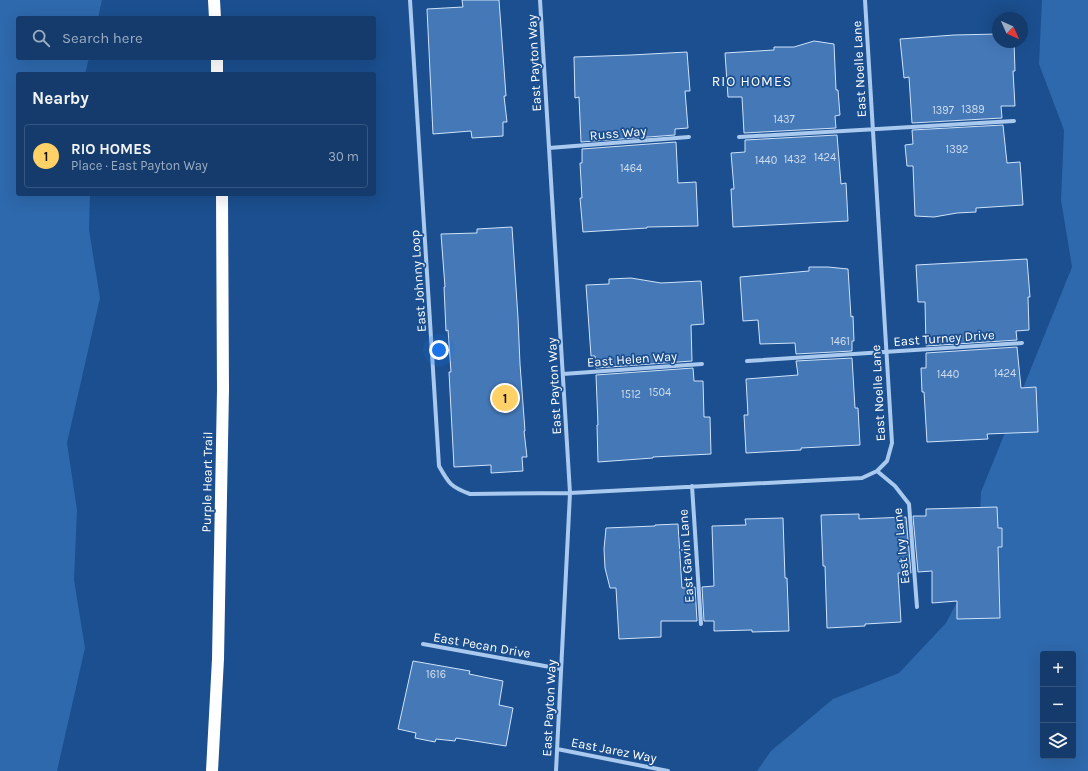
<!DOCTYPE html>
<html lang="en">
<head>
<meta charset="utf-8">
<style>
	:root { --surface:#143b6b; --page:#1d4271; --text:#f1f3f6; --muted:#9dadc1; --line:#33557e; --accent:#ffd166 }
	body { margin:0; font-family:Karla,sans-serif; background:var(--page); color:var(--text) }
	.controls { position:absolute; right:12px; bottom:12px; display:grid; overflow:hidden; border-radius:4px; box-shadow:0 4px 16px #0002 }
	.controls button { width:36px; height:36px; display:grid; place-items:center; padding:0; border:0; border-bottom:1px solid var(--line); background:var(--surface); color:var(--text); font:20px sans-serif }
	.compass { position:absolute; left:992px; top:12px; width:36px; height:36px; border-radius:50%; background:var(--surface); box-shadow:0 4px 16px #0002; rotate:135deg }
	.you { position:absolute; left:439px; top:350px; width:14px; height:14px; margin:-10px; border:3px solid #fff; border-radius:50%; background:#1a73e8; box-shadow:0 0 0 6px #1a73e833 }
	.badge { display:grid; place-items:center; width:26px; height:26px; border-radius:50%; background:var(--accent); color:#111; font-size:13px; font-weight:700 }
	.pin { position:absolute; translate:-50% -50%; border:2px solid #fff; box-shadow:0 1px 4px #0006 }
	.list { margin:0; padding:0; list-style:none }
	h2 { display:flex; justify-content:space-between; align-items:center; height:52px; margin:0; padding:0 16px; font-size:17px }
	h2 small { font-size:13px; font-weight:400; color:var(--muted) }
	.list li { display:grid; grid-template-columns:26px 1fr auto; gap:12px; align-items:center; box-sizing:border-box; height:64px; margin:0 8px 8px; padding:0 8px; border:1px solid var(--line); border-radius:4px }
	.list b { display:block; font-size:15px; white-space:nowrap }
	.list p { margin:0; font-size:13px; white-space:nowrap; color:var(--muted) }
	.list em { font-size:13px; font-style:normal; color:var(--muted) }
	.icon { flex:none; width:22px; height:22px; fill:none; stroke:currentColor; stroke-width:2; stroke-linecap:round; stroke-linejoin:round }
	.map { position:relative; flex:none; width:1088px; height:771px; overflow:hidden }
	.search { position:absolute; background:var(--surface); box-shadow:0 4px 16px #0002; left:16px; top:16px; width:360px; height:44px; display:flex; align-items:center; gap:10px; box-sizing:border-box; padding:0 14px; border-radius:4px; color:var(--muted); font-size:15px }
	.panel { position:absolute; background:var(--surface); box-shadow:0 4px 16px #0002; left:16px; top:72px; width:360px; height:124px; border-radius:4px }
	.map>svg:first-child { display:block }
	.green { fill:#2e69ad; fill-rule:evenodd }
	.building { fill:#4478b7; stroke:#cfe3fa }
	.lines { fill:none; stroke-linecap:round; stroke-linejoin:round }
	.minor { stroke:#a9c9ee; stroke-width:4 }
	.motorway { stroke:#fff; stroke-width:12 }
	.labels { text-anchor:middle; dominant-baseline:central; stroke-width:3.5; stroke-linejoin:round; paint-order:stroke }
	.number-label { font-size:11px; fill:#d0dded }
	.street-label { font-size:13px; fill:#fff; stroke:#1b4f8f }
	.neighbourhood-label { font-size:14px; letter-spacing:1px; fill:#fff; stroke:#1b4f8f }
</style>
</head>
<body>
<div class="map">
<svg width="1088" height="771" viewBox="0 0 1088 771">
	<rect width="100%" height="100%" fill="#1b4f8f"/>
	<path class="green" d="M 0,0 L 102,0 L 98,18 L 18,18 L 18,58 L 89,58 L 85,74 L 18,74 L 18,194 L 90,194 L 89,230 L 100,298 L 67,443 L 77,510 L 74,580 L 85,648 L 57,771 L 0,771 Z
		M 1042,0 L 1088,0 L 1088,771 L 757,771 L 771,751 L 833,699 L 899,673 L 946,623 L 978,562 L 981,492 L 1072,267 L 1061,200 L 1064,130 L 1039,64 ZM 1043,654 L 1073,654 L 1073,756 L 1043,756 Z"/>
	<path class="building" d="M 462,0 L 499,0 L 506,96 L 504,96 L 507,122 L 503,122 L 503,136 L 472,138 L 471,131 L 433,134 L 427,9 L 463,7 Z
		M 998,34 L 998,42 L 1014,42 L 1015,71 L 1013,71 L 1015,106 L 1001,106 L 1002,118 L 912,123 L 909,77 L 904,78 L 900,39 L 954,35 Z
		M 814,41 L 834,44 L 836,90 L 838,90 L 840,115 L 835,116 L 836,128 L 744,133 L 742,97 L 728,97 L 725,53 L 774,50 L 774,47 L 794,47 Z
		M 687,52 L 690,91 L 685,91 L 688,128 L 675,129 L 675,135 L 581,142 L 579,97 L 575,98 L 574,57 L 631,55 Z
		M 1003,125 L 1007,163 L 1020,162 L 1023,205 L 976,208 L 976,212 L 957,213 L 934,217 L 915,216 L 913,166 L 907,166 L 905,145 L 913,144 L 912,130 Z
		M 837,135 L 841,184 L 846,183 L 848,221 L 733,227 L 731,189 L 734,189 L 731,153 L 745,152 L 745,140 Z
		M 676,142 L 678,183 L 696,182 L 698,226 L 647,227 L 647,228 L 583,232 L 580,198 L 582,198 L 580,163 L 582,163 L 582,149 Z
		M 512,227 L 518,318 L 520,364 L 525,431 L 524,431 L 527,457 L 522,457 L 523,471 L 491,473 L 491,465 L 454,467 L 449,372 L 451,372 L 448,330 L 446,331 L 444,287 L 445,287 L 441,234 L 477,233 L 477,229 Z
		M 1027,259 L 1030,297 L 1028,297 L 1029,330 L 1016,331 L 1017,340 L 926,346 L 925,302 L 918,302 L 916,265 Z
		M 809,267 L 828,267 L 848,269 L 851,317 L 853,316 L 854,341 L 852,341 L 852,351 L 796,354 L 795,343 L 760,344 L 758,320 L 743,321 L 740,277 L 809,271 Z
		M 631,278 L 661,283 L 701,281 L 704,324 L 691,325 L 692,361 L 596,368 L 595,356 L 591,356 L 586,285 L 609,284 L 609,279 Z
		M 1017,347 L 1021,388 L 1036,387 L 1038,432 L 987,434 L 988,439 L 927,442 L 924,392 L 922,392 L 921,368 L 926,368 L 926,353 Z
		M 852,358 L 855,408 L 858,408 L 860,445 L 801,448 L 801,450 L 746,453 L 744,415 L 748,415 L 746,379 L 798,375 L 796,361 Z
		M 693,368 L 694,381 L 703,381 L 704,417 L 710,417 L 711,454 L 653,457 L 653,458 L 598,462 L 597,425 L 598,425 L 596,375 Z
		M 997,507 L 998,528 L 1002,528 L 1002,547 L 998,547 L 1000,618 L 957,619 L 957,601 L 932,603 L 932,571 L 918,572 L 913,516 L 926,516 L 926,509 Z
		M 859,514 L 859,519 L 906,517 L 911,573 L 898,573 L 901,622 L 865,624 L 865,626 L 827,628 L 825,566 L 823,566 L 821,515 Z
		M 783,518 L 785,578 L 787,578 L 789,631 L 752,632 L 752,630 L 714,631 L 714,621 L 704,621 L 702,587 L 714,586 L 712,526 L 746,525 L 745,519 Z
		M 678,524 L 682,588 L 695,587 L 697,621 L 661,621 L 661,637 L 619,639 L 616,588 L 610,588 L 605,568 L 604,549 L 606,528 L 655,526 L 655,525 Z
		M 413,661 L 470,671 L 469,674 L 503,681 L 499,705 L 513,708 L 506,746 L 456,738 L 455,741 L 436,739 L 435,742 L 415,738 L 416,733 L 398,729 Z"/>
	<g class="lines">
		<path class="minor" d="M 410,0 L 439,466 C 449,484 451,487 470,494 L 570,493 L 862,478 L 877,471 L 887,461 L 892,443 L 865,0
			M 540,0 L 570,493 L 556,771
			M 739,137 L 1014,121
			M 549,148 L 689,137
			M 747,361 L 1022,343
			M 563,374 L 702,364
			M 877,471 L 895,486 L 909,504 L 917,607
			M 692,486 L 701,624
			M 423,644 L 561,669
			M 557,749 L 668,771"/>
		<path class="motorway" d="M 214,0 L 215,18
			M 217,58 L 217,74
			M 212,771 L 218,659 L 223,390 L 222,194"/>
	</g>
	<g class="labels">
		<g class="number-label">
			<text x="973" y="109">1389</text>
			<text x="943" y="110">1397</text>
			<text x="784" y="119">1437</text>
			<text x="957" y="149">1392</text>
			<text x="825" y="157">1424</text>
			<text x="795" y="159">1432</text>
			<text x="766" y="160">1440</text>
			<text x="631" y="168">1464</text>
			<text x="840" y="341">1461</text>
			<text x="1005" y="373">1424</text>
			<text x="948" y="374">1440</text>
			<text x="660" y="392">1504</text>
			<text x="631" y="394">1512</text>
			<text x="436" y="674">1616</text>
		</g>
		<g class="street-label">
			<text transform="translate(534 63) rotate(-93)">East Payton Way</text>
			<text transform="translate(859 69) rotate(-93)">East Noelle Lane</text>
			<text transform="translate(618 133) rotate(-5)">Russ Way</text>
			<text transform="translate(418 281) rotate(-94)">East Johnny Loop</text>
			<text transform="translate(944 338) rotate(-4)">East Turney Drive</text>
			<text transform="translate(632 359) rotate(-4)">East Helen Way</text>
			<text transform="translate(554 386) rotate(-93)">East Payton Way</text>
			<text transform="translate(878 393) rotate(-93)">East Noelle Lane</text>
			<text transform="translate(207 482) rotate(-89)">Purple Heart Trail</text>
			<text transform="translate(901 546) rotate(-96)">East Ivy Lane</text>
			<text transform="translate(686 556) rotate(-94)">East Gavin Lane</text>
			<text transform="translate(482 645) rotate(10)">East Pecan Drive</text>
			<text transform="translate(549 708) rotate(-87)">East Payton Way</text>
			<text transform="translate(614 750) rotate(11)">East Jarez Way</text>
		</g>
		<g class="neighbourhood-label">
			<text x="752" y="81">RIO HOMES</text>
		</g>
	</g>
</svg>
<div class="controls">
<button>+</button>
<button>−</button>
<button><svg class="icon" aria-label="layers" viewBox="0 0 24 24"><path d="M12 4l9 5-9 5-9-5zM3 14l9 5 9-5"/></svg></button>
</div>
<svg class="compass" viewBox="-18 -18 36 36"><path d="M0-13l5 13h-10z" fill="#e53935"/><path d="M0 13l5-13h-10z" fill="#9dadc1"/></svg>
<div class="you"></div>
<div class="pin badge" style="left:505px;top:398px">1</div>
<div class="search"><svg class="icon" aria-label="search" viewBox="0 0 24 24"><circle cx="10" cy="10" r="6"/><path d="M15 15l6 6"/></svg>Search here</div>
<section class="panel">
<h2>Nearby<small></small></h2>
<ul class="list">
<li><span class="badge">1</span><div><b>RIO HOMES</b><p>Place · East Payton Way</p></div><em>30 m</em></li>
</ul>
</section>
</div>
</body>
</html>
